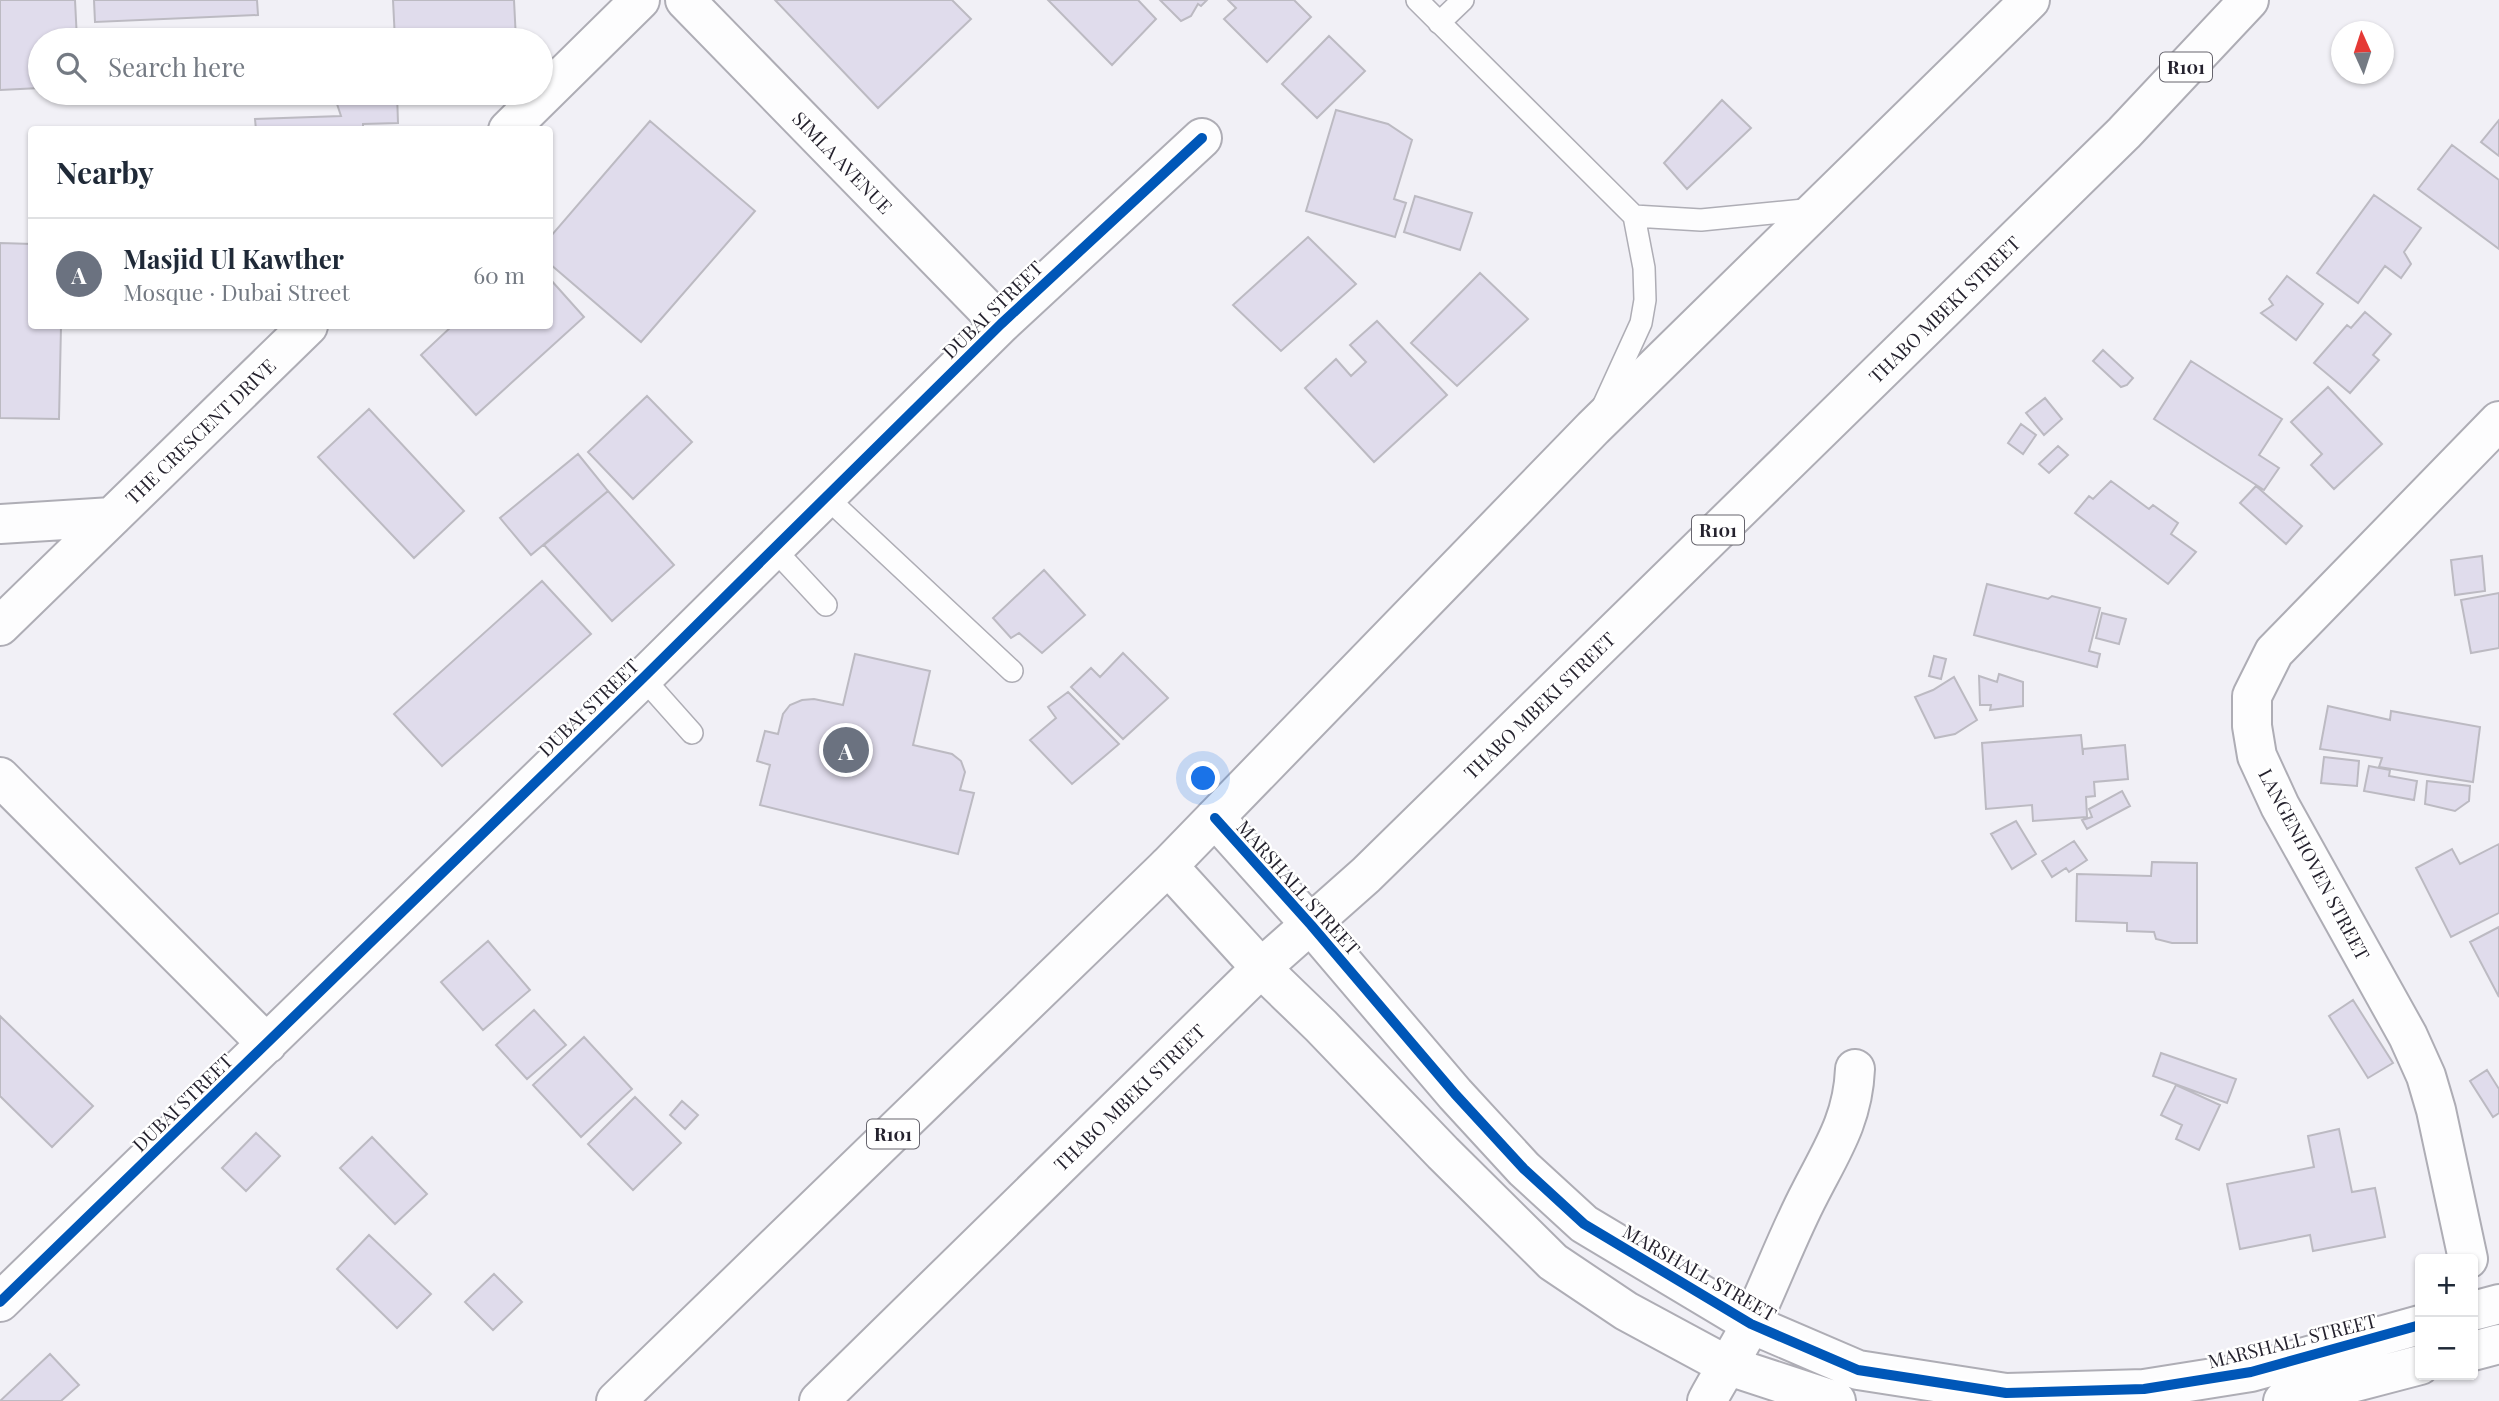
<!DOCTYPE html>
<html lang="en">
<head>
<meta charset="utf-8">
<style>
	:root { --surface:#fff; --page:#f6f6f7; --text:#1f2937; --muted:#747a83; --line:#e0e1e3; --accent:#2563eb }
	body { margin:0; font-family:"Playfair Display",serif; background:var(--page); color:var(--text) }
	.controls { position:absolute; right:21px; bottom:21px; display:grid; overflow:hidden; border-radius:7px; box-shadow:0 2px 5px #0004 }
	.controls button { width:63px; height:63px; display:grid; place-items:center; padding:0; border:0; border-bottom:2px solid var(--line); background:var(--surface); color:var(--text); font:35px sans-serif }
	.compass { position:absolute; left:2331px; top:21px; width:63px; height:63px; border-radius:50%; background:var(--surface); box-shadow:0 2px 5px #0004; rotate:357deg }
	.you { position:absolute; left:1204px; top:779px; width:24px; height:24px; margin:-18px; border:5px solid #fff; border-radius:50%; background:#1a73e8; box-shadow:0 0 0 10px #1a73e833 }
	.badge { display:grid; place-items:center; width:46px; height:46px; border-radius:50%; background:var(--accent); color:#fff; font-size:23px; font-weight:700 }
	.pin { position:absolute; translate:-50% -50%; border:4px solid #fff; box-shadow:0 2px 7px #0006 }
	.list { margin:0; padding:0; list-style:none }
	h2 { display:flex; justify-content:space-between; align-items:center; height:91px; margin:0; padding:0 28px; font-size:30px }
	h2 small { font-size:23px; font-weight:400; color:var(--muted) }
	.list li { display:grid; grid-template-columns:46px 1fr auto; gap:21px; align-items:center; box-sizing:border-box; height:112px; padding:0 28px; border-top:2px solid var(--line) }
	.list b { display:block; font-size:26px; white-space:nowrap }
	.list p { margin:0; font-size:23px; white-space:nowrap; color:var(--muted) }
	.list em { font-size:23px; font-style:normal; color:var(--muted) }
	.icon { flex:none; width:38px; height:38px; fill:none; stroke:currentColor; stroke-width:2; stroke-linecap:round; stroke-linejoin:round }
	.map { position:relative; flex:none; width:2499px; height:1401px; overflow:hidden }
	.search { position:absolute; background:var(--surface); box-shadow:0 2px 5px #0004; left:28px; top:28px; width:525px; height:77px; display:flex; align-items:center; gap:18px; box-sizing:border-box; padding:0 24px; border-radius:38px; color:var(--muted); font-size:26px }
	.panel { position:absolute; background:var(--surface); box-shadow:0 2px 5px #0004; left:28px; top:126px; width:525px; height:203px; border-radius:7px }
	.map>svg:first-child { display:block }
	.building { fill:#e0dcec; stroke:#bcbac2; stroke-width:2 }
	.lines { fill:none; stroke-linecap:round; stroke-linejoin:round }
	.lane-casing { stroke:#aeadb5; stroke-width:24 }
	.street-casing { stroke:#aeadb5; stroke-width:42 }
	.secondary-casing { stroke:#aeadb5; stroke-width:42 }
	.primary-casing { stroke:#aeadb5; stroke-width:42 }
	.lane { stroke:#fdfdfe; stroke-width:21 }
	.street { stroke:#fdfdfe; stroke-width:38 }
	.secondary { stroke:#fdfdfe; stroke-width:38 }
	.primary { stroke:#fdfdfe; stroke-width:38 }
	.cycleway-casing { stroke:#fff; stroke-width:15 }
	.cycleway { stroke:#0057b8; stroke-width:10 }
	.labels { text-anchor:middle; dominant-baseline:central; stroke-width:5; stroke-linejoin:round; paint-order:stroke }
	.shield { fill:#fff; stroke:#66646d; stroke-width:2 }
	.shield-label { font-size:18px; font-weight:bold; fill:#25222e }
	.street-label { font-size:19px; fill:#25222e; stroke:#fff }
</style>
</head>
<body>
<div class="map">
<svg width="2499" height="1401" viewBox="0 0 2499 1401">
	<rect width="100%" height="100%" fill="#f1f0f6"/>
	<path class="building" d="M 0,0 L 75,0 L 77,40 L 40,40 L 40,88 L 0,90 Z
		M 94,0 L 257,0 L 258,15 L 95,22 Z
		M 393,0 L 514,0 L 516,40 L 395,40 Z
		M 775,0 L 952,0 L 971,19 L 878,108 Z
		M 1048,0 L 1138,0 L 1156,19 L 1112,65 Z
		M 1160,0 L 1207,0 L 1201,6 L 1198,4 L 1191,16 L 1181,21 Z
		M 1228,0 L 1294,0 L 1311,17 L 1267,62 L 1224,19 L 1236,8 Z
		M 1329,36 L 1365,71 L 1317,118 L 1282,84 Z
		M 271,93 L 397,93 L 398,123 L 363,124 L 363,130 L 256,130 L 255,119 L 341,116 L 336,101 L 272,104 Z
		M 1722,100 L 1751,128 L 1687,189 L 1664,163 Z
		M 1336,110 L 1388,124 L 1412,140 L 1394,199 L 1406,203 L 1395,237 L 1306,211 Z
		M 2499,120 L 2499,156 L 2481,142 Z
		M 650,121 L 755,211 L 641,342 L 550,264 L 550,237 Z
		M 2452,145 L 2499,180 L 2499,249 L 2418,189 Z
		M 2374,195 L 2421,228 L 2404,252 L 2411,264 L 2401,278 L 2385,266 L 2358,303 L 2317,273 Z
		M 1415,196 L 1472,213 L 1460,250 L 1404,232 Z
		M 1308,237 L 1356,284 L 1281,351 L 1233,305 Z
		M 0,243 L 32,244 L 32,326 L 61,326 L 59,419 L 0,418 Z
		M 1480,273 L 1528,319 L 1457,386 L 1411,343 Z
		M 2287,276 L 2323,304 L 2296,340 L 2261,313 L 2273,305 L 2269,299 Z
		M 550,279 L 584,317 L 476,415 L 421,355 L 452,326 L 550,326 Z
		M 2365,312 L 2391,334 L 2373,355 L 2379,360 L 2350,393 L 2314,363 L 2347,325 L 2351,328 Z
		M 1377,321 L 1447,395 L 1374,462 L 1305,388 L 1336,359 L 1351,376 L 1366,362 L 1350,345 Z
		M 2103,350 L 2133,378 L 2127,385 L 2121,387 L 2093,361 Z
		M 2191,361 L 2282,419 L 2259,455 L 2279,468 L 2264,490 L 2154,419 Z
		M 2328,387 L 2382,444 L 2334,489 L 2311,465 L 2322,454 L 2291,422 Z
		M 647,396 L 692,442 L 633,499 L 588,452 Z
		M 2045,398 L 2062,419 L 2044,435 L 2026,413 Z
		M 369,409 L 464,511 L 414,558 L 318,457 Z
		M 2021,424 L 2036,435 L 2023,454 L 2008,443 Z
		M 2058,446 L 2068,455 L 2049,473 L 2039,464 Z
		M 578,454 L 608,491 L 531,555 L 500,518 Z
		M 2111,481 L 2149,509 L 2153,505 L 2178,523 L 2171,534 L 2196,552 L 2168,584 L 2075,513 L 2089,496 L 2093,499 Z
		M 2256,486 L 2302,526 L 2286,544 L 2240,503 Z
		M 608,491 L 674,565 L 612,621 L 544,545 Z
		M 2482,556 L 2485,591 L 2455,595 L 2451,560 Z
		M 1044,570 L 1085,615 L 1042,653 L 1019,633 L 1011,638 L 993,618 Z
		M 542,581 L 591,634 L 442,766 L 394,714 Z
		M 1987,584 L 2048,599 L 2052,596 L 2100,608 L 2089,651 L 2100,654 L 2097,667 L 1974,635 Z
		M 2499,593 L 2499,648 L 2471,653 L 2461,600 Z
		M 2102,613 L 2126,619 L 2119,644 L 2096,638 Z
		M 1123,653 L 1168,698 L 1123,739 L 1071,687 L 1091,668 L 1100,677 Z
		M 855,654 L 930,671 L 913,745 L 952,754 L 961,761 L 965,772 L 960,790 L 974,793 L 958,854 L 760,805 L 770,765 L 757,761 L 765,731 L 778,734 L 783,714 L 790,705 L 802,700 L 814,699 L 843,705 Z
		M 1934,656 L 1946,659 L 1941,679 L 1929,676 Z
		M 1999,674 L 2023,682 L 2023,706 L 1990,710 L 1991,705 L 1980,705 L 1979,676 L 1997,682 Z
		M 1954,677 L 1977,720 L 1955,734 L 1935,738 L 1915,697 L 1933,690 Z
		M 1068,692 L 1119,744 L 1072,784 L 1030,740 L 1056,718 L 1048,707 Z
		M 2328,706 L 2390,720 L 2391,711 L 2480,727 L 2473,782 L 2379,767 L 2382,758 L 2320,749 Z
		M 2081,735 L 2083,755 L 2083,749 L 2125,745 L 2128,779 L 2094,782 L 2095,796 L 2086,797 L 2087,817 L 2033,821 L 2032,805 L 1986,809 L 1982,743 Z
		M 2324,757 L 2359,761 L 2357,786 L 2321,783 Z
		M 2369,766 L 2390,770 L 2389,776 L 2417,781 L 2414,800 L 2364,791 Z
		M 2427,781 L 2470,786 L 2469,801 L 2455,811 L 2425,804 Z
		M 2122,791 L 2130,806 L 2087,829 L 2082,820 L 2092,817 L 2089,809 Z
		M 2016,821 L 2036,854 L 2012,869 L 1991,834 Z
		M 2074,841 L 2087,860 L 2069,872 L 2066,868 L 2052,877 L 2042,861 Z
		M 2499,844 L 2499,913 L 2451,937 L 2416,868 L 2452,849 L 2460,864 Z
		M 2152,862 L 2197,863 L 2197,943 L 2172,943 L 2156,939 L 2154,932 L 2127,931 L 2127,923 L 2076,921 L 2077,874 L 2151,876 Z
		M 2499,927 L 2499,997 L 2470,942 Z
		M 488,941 L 530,990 L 483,1030 L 441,982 Z
		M 2353,1000 L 2393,1063 L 2368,1078 L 2329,1016 Z
		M 534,1010 L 566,1045 L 527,1079 L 496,1045 Z
		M 0,1016 L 93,1106 L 52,1147 L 0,1096 Z
		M 584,1037 L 632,1089 L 581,1137 L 533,1085 Z
		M 2161,1053 L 2236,1079 L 2227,1103 L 2153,1076 Z
		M 2487,1070 L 2499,1089 L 2499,1113 L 2493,1117 L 2470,1081 Z
		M 2176,1085 L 2220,1105 L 2199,1150 L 2176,1139 L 2182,1125 L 2161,1115 Z
		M 635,1097 L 681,1143 L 633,1190 L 588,1144 Z
		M 682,1101 L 698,1115 L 685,1129 L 670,1115 Z
		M 2339,1129 L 2352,1192 L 2375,1188 L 2385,1237 L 2313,1251 L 2310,1235 L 2240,1249 L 2227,1184 L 2314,1167 L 2308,1136 Z
		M 256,1133 L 280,1156 L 246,1191 L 222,1168 Z
		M 372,1137 L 427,1194 L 395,1224 L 340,1168 Z
		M 369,1235 L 431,1294 L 397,1328 L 337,1269 Z
		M 494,1274 L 522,1302 L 493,1330 L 465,1302 Z
		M 50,1354 L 79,1385 L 61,1401 L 0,1401 Z"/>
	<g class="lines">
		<g class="lane-casing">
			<path id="lane" d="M 1417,0 L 1634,216 L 1644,268 L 1645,300 L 1641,323 L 1604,404
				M 1439,23 L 1463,0
				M 1634,216 L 1701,220 L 1814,209
				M 826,497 L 1012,671
				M 774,549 L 826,605
				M 643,678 L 692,733"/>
		</g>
		<g class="street-casing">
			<path id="street" d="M 685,0 L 1001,324
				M 508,130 L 640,0
				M 0,524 L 112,517
				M 0,626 L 308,326
				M 0,777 L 267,1044
				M 2468,1259 L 2436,1110 L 2426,1076 L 2408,1036 L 2280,806 L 2257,756 L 2252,726 L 2252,696 L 2274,652 L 2499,421
				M 0,1302 L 643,678 L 1001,324 L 1202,138
				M 1707,1401 C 1721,1374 1739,1349 1752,1321 C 1772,1279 1788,1235 1810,1193 C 1832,1150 1853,1119 1855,1069"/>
		</g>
		<g class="secondary-casing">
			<path id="secondary" d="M 1215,818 L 1311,925 L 1455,1094 L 1524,1169 L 1584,1224 L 1751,1324 L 1858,1370 L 2006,1393 L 2144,1389 L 2251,1372 L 2420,1325
				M 1168,866 L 1261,968 L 1321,1026 L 1443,1153 L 1553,1262 L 1626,1311 L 1726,1365 L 1836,1401
				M 2473,1311 L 2499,1304
				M 2473,1351 L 2499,1344
				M 2283,1401 L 2420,1365"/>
		</g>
		<g class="primary-casing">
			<path id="primary" d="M 616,1401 L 1168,866 L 1593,428 L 2030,0
				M 819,1401 L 1261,968 L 1366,875 L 2124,133 L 2249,0"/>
		</g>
		<use href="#lane" class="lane"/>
		<use href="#street" class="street"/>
		<use href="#secondary" class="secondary"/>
		<use href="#primary" class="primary"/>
		<g class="cycleway-casing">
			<path id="cycleway" d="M 1215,818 L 1311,925 L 1455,1094 L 1524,1169 L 1584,1224 L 1751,1324 L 1858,1370 L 2006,1393 L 2144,1389 L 2251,1372 L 2420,1325
				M 0,1302 L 643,678 L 1001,324 L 1202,138"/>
		</g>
		<use href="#cycleway" class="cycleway"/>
	</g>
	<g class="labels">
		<g class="shield">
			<rect x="2160" y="52.5" width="52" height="29" rx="5"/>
			<rect x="1692" y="515.5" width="52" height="29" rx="5"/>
			<rect x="867" y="1119.5" width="52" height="29" rx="5"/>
		</g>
		<g class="shield-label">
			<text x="2186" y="67">R101</text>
			<text x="1718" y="530">R101</text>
			<text x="893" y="1134">R101</text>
		</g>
		<g class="street-label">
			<text transform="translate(843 162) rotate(46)">SIMLA AVENUE</text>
			<text transform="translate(992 309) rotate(-44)">DUBAI STREET</text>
			<text transform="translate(1944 309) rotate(-44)">THABO MBEKI STREET</text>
			<text transform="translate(200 431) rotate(-44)">THE CRESCENT DRIVE</text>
			<text transform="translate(1539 705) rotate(-44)">THABO MBEKI STREET</text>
			<text transform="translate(588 707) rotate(-44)">DUBAI STREET</text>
			<text transform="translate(2315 864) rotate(62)">LANGENHOVEN STREET</text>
			<text transform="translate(1299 887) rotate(48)">MARSHALL STREET</text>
			<text transform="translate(1129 1097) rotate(-44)">THABO MBEKI STREET</text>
			<text transform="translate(182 1102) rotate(-44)">DUBAI STREET</text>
			<text transform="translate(1700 1272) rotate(30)">MARSHALL STREET</text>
			<text transform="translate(2292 1340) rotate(-14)">MARSHALL STREET</text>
		</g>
	</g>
</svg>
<div class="controls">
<button>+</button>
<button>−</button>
</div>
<svg class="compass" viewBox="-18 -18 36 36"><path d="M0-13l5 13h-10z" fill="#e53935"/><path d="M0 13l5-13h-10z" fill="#747a83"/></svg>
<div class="you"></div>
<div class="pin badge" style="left:846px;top:750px;background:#6b7280">A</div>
<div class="search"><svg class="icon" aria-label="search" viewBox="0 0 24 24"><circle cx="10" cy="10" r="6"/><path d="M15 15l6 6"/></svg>Search here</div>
<section class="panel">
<h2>Nearby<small></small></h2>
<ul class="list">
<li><span class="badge" style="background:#6b7280">A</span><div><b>Masjid Ul Kawther</b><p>Mosque · Dubai Street</p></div><em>60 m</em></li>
</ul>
</section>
</div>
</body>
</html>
